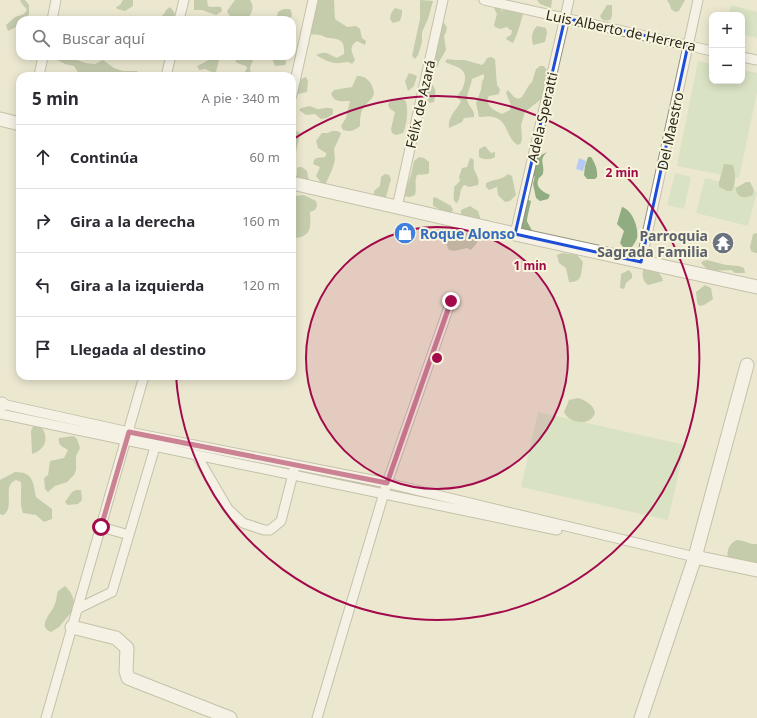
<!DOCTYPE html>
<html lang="es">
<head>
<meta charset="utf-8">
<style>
	:root { --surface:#fff; --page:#f2f2f3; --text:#2b2b33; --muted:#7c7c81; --line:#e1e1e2 }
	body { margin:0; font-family:"Noto Sans",sans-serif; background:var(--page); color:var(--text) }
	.controls { position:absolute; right:12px; top:12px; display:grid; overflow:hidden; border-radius:8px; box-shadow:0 2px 10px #0003 }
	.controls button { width:36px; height:36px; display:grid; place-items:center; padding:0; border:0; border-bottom:1px solid var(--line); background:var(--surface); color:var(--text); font:20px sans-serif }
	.stop { position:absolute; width:12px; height:12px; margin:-9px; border:3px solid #a20a4c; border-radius:50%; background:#fff }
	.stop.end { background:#a20a4c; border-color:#fff; box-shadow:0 1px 4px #0008 }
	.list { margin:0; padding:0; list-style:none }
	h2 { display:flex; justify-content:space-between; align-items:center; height:52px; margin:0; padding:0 16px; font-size:17px }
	h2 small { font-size:13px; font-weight:400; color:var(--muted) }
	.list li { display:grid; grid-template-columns:26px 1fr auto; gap:12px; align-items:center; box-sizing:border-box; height:64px; padding:0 16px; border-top:1px solid var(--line) }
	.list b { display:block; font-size:15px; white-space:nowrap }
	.list em { font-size:13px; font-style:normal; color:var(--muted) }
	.icon { flex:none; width:22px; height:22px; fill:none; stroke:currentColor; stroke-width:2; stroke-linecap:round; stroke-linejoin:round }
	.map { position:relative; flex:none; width:757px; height:718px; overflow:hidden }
	.search { position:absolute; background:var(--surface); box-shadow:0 2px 10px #0003; left:16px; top:16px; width:280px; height:44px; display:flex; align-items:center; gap:10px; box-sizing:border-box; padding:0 14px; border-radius:12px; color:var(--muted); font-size:15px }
	.panel { position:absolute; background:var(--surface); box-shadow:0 2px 10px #0003; left:16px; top:72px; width:280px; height:308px; border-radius:12px }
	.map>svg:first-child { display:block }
	.green { fill:#c2dbb3 }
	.forest { fill:#92ac82 }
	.water { fill:#b5cbf6 }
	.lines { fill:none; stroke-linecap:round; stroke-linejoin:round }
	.street-casing { stroke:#94917a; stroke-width:11 }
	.secondary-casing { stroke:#94917a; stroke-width:15 }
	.street { stroke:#fff; stroke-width:9 }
	.secondary { stroke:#fff; stroke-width:13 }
	.route { stroke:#a20a4c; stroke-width:5 }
	.marked { fill:none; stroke:#1d4ed8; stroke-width:3; stroke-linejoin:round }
	.ring { fill:none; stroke:#a20a4c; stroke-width:2 }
	.labels { text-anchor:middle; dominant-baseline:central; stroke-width:4; stroke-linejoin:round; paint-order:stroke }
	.street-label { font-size:14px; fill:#28261d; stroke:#f9f5dd }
	.shop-label { font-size:14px; font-weight:bold; fill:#366cbe; stroke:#f9f5dd; text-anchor:start }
	.worship-label { font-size:14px; font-weight:bold; fill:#5b616d; stroke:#f9f5dd; text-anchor:end }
	.centre { fill:#a20a4c; stroke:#f9f5dd; stroke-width:2 }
	.ring-label { font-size:12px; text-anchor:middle; font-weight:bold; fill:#a20a4c; stroke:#f9f5dd; stroke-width:4; stroke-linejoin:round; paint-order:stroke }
</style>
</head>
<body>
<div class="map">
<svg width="757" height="718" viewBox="0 0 757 718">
	<rect width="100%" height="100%" fill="#ece8d0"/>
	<path class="green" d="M 731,5 L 757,12 L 757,38 L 742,34 L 742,15 L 729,15 Z
		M 698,61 L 712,64 L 712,81 L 742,81 L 742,70 L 757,73 L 757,92 L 739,178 L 677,166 Z
		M 675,173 L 691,177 L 684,209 L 667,205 Z
		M 705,178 L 757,192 L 748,226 L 696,213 Z
		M 538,412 L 685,445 L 668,520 L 521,487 Z"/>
	<path class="forest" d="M 21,0 L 25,0 L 29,5 L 29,14 L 26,20 L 20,20 L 20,25 L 8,31 L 6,25 L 15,17 L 24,14 L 27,10 L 20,1 Z
		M 123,0 L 133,0 L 133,6 L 125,11 L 117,9 L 116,7 L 120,5 Z
		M 194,0 L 207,0 L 208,6 C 212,8 216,6 221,7 L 222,11 L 216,15 L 202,10 L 194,10 Z
		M 235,0 L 250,0 C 254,6 253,10 249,17 C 243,20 238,16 232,18 L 229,15 L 227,11 Z
		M 312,0 L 334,0 L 335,19 L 347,27 L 356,26 L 360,29 L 362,38 L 366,41 L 365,45 L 357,41 C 348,47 352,52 355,60 L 352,64 C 347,61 345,63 339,63 C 331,64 323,59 316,55 C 327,50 328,54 337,58 L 344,54 C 345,40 340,39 328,38 C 324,37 322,35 319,35 C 316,34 312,35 309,34 Z
		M 420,0 L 433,1 L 428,19 L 422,32 L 422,42 L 418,55 L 415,59 L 412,56 L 420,19 Z
		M 537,0 L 552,0 L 551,8 L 540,4 Z
		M 667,0 L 685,0 L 679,11 L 675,12 L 671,9 L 670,5 Z
		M 607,5 L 612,5 L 612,16 L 610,20 C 605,21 602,21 600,16 Z
		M 170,7 C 174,11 176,15 173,20 L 164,20 L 161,17 L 164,14 L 166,10 Z
		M 395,8 L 402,10 L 402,14 L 400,21 L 393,23 L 390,19 C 390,15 392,11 395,8 Z
		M 494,8 L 499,8 L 502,11 L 505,9 L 523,13 C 522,19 516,39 513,43 L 506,39 L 507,37 L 511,35 L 512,30 L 510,30 L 507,27 L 500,29 L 495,27 L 494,25 L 497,14 Z
		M 283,9 L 290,9 C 293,13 292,17 289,20 L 276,20 L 278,12 Z
		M 441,21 C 448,25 448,30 444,36 L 446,50 L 439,62 L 438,66 L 434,69 L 429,82 C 437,87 436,93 434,102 L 430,103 L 427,100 L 425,91 Z
		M 537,26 L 546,28 L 547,33 L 545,42 L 533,45 C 531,39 532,30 537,26 Z
		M 65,56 L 86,63 L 95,64 L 103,60 L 114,68 L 123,71 L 137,71 L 139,75 L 125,76 L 111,72 L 110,76 L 94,76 L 89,72 L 79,74 L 74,66 L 65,64 L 55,59 Z
		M 212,56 L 220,56 L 216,72 L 214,73 L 205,69 L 199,70 L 197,66 L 207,61 Z
		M 233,56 L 255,56 L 250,67 L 251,76 L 243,76 L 247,68 L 246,66 L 237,63 Z
		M 275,56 L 285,56 L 286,63 L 285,65 L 275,66 L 273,61 Z
		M 491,57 L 495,59 L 497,85 L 500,89 L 499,94 L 489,96 L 487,100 C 489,108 495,111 502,114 L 510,110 L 511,105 L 506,93 L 508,90 L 514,97 L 518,99 L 522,97 L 529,85 L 532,82 L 536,69 L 540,66 L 544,66 L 549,74 L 548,88 L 540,100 L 525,112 L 521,125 L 522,138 L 521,143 L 518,145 C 506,139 508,119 493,117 C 488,116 483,117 479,117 L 476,103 L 481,90 L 482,82 L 484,78 L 484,74 L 472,79 C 471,86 467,92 467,99 C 468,107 475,109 474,117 L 464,118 L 462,122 L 449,128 C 447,117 457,110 461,101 L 457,98 C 458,92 462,92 463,87 C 470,69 459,68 445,62 L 447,59 L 456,60 L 465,60 L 482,65 L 485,62 L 487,58 Z
		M 409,73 L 415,75 L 417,76 L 414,86 L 408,91 L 405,81 Z
		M 357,76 C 367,75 374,85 374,94 C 371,101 368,101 364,107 C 360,112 360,120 360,126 C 354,131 350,132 343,130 L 341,126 L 346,118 L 350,101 C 341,101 335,103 331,94 L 334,90 L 352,87 Z
		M 306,77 L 308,81 L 307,92 L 298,94 L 297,89 L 300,83 L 301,79 Z
		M 398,98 L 405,100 C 409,108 407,125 403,133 L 396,135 L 392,133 L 391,129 L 395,112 L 390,109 L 388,105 L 391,100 Z
		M 310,106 L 317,109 C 322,109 327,106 333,109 L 333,114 L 327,118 L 321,119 L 315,114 L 306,115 L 299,110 L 301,108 Z
		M 292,130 L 299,132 L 300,134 L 296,152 L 292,159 Z
		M 332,131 L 337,131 L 341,133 L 340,136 L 334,149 L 335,160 L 332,170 L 326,183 L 322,184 L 316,176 L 320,167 L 313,164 L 314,160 L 316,158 L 325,157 L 326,155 L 326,153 L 318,148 L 316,141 L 322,133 L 328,133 Z
		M 485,146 L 491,153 L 495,152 L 495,157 C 491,160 483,160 479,157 L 479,149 Z
		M 547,152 C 538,161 545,164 543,173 C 543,175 540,177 539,178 C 534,187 543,192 550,195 L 548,199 L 540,201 L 536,198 L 533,184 L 535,176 L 532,179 L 530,161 Z
		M 419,157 L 424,158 L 429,162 L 429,173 L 427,174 L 417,175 C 414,182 417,188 415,195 L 410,197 L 403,196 L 411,175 L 414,161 Z
		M 588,157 L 591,157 C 595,163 598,170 597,177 L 595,179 L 587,179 L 584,175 L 585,166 Z
		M 470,158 L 473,159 C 475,163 473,165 474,169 C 476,175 480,178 478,185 L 469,187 L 465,185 L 463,186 C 459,191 461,198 457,203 L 455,202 C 452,197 455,192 454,187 L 460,181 L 459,177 L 462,168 L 467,167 Z
		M 724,164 L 733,165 C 736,174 736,183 732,191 L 727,191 L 719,187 L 719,182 Z
		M 299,167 L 302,167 L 307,171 L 309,181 L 293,179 L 297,175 L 297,168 Z
		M 385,174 L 389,175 L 391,179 L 386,197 L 383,200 L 375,200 L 374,191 L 380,186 L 381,177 Z
		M 508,174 L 512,176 L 516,195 L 510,201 L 505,202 L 498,195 L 497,187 L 489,190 L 486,187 L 486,183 C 494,179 502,180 508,174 Z
		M 746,182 L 750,182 L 754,190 L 753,195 C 745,199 736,198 736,188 Z
		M 304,195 L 316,201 L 317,206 L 315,210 L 310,212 C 310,222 313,233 301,237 C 297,238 295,238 292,236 L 292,199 L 295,196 Z
		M 435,197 L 451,206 L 453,210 L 450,214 L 440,214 L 439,209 L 433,206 L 433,198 Z
		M 526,199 L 531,201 C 530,206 527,218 527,221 C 528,224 531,228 532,231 L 529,234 L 522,231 L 520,227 Z
		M 470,206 L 478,211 L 481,220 L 458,217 L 461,214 L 461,210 Z
		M 622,207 C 632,210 639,227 637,238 C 636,241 634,244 632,247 L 623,247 L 620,243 L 624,231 L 617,224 Z
		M 447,229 L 465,233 L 473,232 L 477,234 L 477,243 L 471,250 L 467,248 L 454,251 L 449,250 C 445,243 444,237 447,229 Z
		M 757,233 L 757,253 L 755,253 L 751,251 L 750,247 L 753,234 Z
		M 562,253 L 577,255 L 583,262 C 581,272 583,283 569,282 L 566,268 L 559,263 L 557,255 Z
		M 707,260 L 726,265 L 739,266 L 744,268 L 745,273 L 735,273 L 731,270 L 712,271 L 708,270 L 701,263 L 703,261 Z
		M 644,268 C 653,270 662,272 663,281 L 648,285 C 643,281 641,275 644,268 Z
		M 629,270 L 632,274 L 632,278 L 626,283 L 624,289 L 620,288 L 621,274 Z
		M 705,285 L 711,288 L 713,299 L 704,305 L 699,306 L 697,302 L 696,292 Z
		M 578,398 C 586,400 601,410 592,418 C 585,426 567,421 564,412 L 569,400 Z
		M 35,422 C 50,431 49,449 32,454 L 31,431 Z
		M 74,436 L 77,439 L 80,448 L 76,456 L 76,470 L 74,475 L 67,482 L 55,486 L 48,492 L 45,489 L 44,478 L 48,475 L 50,461 L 64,458 L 68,450 C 62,446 58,446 59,438 Z
		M 15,472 C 34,472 33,483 36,497 L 52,509 L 52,519 L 44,522 L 36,515 L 23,513 C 19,503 22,493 21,482 L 16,480 C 1,485 16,508 3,515 L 0,514 L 0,480 Z
		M 76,490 L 81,490 L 82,500 L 78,504 L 68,505 L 65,502 L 72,492 Z
		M 737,540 C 744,540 750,545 757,544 L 757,565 L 728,560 C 726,552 729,543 737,540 Z
		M 65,586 C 72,592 74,599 75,608 L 59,627 L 51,632 C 36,626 52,613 55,604 C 57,600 56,595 58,591 Z"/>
	<path class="water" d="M 579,158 L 586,161 L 583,171 L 576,169 Z"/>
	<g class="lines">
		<g class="street-casing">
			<path id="street" d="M 484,0 L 712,51
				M 52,20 L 56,0
				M 179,20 L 184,0
				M 742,57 L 757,60
				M 39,76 L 43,56
				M 166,76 L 171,56
				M 292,95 L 313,0
				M 397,207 L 443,0
				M 515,234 L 569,0
				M 641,262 L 698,0
				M 2,404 L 129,432 L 387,483 L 695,557
				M 0,414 L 557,530
				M 197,456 L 228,509 L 243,523 L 264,530 L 270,530 L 281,521 L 294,470
				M 101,527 L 129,535
				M 77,609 L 112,592 L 155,447
				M 46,718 L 144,376
				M 317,718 L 387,483 L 451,301"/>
		</g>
		<g class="secondary-casing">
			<path id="secondary" d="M 0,119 L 20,124
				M 292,183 L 515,234 L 757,287
				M 0,405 L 2,404
				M 695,557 L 757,570
				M 72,627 L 116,638 L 127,648 L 126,671 L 128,678 L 230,718
				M 641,718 L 695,557 L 747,365"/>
		</g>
		<use href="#street" class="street"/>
		<use href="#secondary" class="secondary"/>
	</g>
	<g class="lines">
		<path class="route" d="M 101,527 L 129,432 L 387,483 L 451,301"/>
	</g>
	<path d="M0 0H757V718H0ZM 565,18 L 688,45 L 641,262 L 515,234 Z" fill="#ece8d0" fill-opacity=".55" fill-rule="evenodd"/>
	<path class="marked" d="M 565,18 L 688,45 L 641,262 L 515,234 Z"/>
	<circle cx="437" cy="358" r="131" fill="#a20a4c" fill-opacity=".12"/>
	<g class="ring">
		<circle cx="437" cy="358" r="131"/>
		<path d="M292 140A262 262 0 1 1 176 376"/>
	</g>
	<defs>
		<g id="shop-disc" transform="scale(1.15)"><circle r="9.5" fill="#3f7fe0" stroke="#f9f5dd"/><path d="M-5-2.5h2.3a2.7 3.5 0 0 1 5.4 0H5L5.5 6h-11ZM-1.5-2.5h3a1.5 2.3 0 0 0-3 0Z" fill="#fff"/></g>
		<g id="temple-disc" transform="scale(1.15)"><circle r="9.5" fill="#6b7280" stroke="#f9f5dd"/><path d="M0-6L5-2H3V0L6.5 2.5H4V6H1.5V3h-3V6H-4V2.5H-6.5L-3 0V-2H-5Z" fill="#fff"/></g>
	</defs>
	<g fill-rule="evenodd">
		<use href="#shop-disc" x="405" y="233"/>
		<use href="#temple-disc" x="723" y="243"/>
	</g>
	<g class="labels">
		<g class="street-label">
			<text transform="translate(621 30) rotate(12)">Luis Alberto de Herrera</text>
			<text transform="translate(420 104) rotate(-77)">Félix de Azará</text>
			<text transform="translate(542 117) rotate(-77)">Adela Speratti</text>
			<text transform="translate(670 131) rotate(-78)">Del Maestro</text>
		</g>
		<g class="shop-label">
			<text x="420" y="233">Roque Alonso</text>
		</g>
		<g class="worship-label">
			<text x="708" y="235">Parroquia<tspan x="708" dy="16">Sagrada Familia</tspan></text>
		</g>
	</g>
	<circle cx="437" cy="358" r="6" class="centre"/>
	<g class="ring-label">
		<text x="622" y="177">2 min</text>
		<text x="530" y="270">1 min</text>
	</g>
</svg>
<div class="controls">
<button>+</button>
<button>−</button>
</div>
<div class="stop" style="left:101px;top:527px"></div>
<div class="stop end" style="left:451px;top:301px"></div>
<div class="search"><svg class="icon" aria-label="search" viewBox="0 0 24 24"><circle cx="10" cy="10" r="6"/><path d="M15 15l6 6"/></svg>Buscar aquí</div>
<section class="panel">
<h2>5 min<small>A pie · 340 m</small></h2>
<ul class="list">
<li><svg class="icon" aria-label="ahead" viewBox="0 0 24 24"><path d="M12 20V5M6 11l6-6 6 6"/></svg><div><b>Continúa</b></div><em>60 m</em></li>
<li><svg class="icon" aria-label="right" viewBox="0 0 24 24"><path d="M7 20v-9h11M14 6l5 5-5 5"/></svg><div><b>Gira a la derecha</b></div><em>160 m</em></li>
<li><svg class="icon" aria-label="left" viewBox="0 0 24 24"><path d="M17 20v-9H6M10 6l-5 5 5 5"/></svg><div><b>Gira a la izquierda</b></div><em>120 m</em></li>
<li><svg class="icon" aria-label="arrive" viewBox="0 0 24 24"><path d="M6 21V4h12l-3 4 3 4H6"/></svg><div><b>Llegada al destino</b></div></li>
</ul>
</section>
</div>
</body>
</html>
